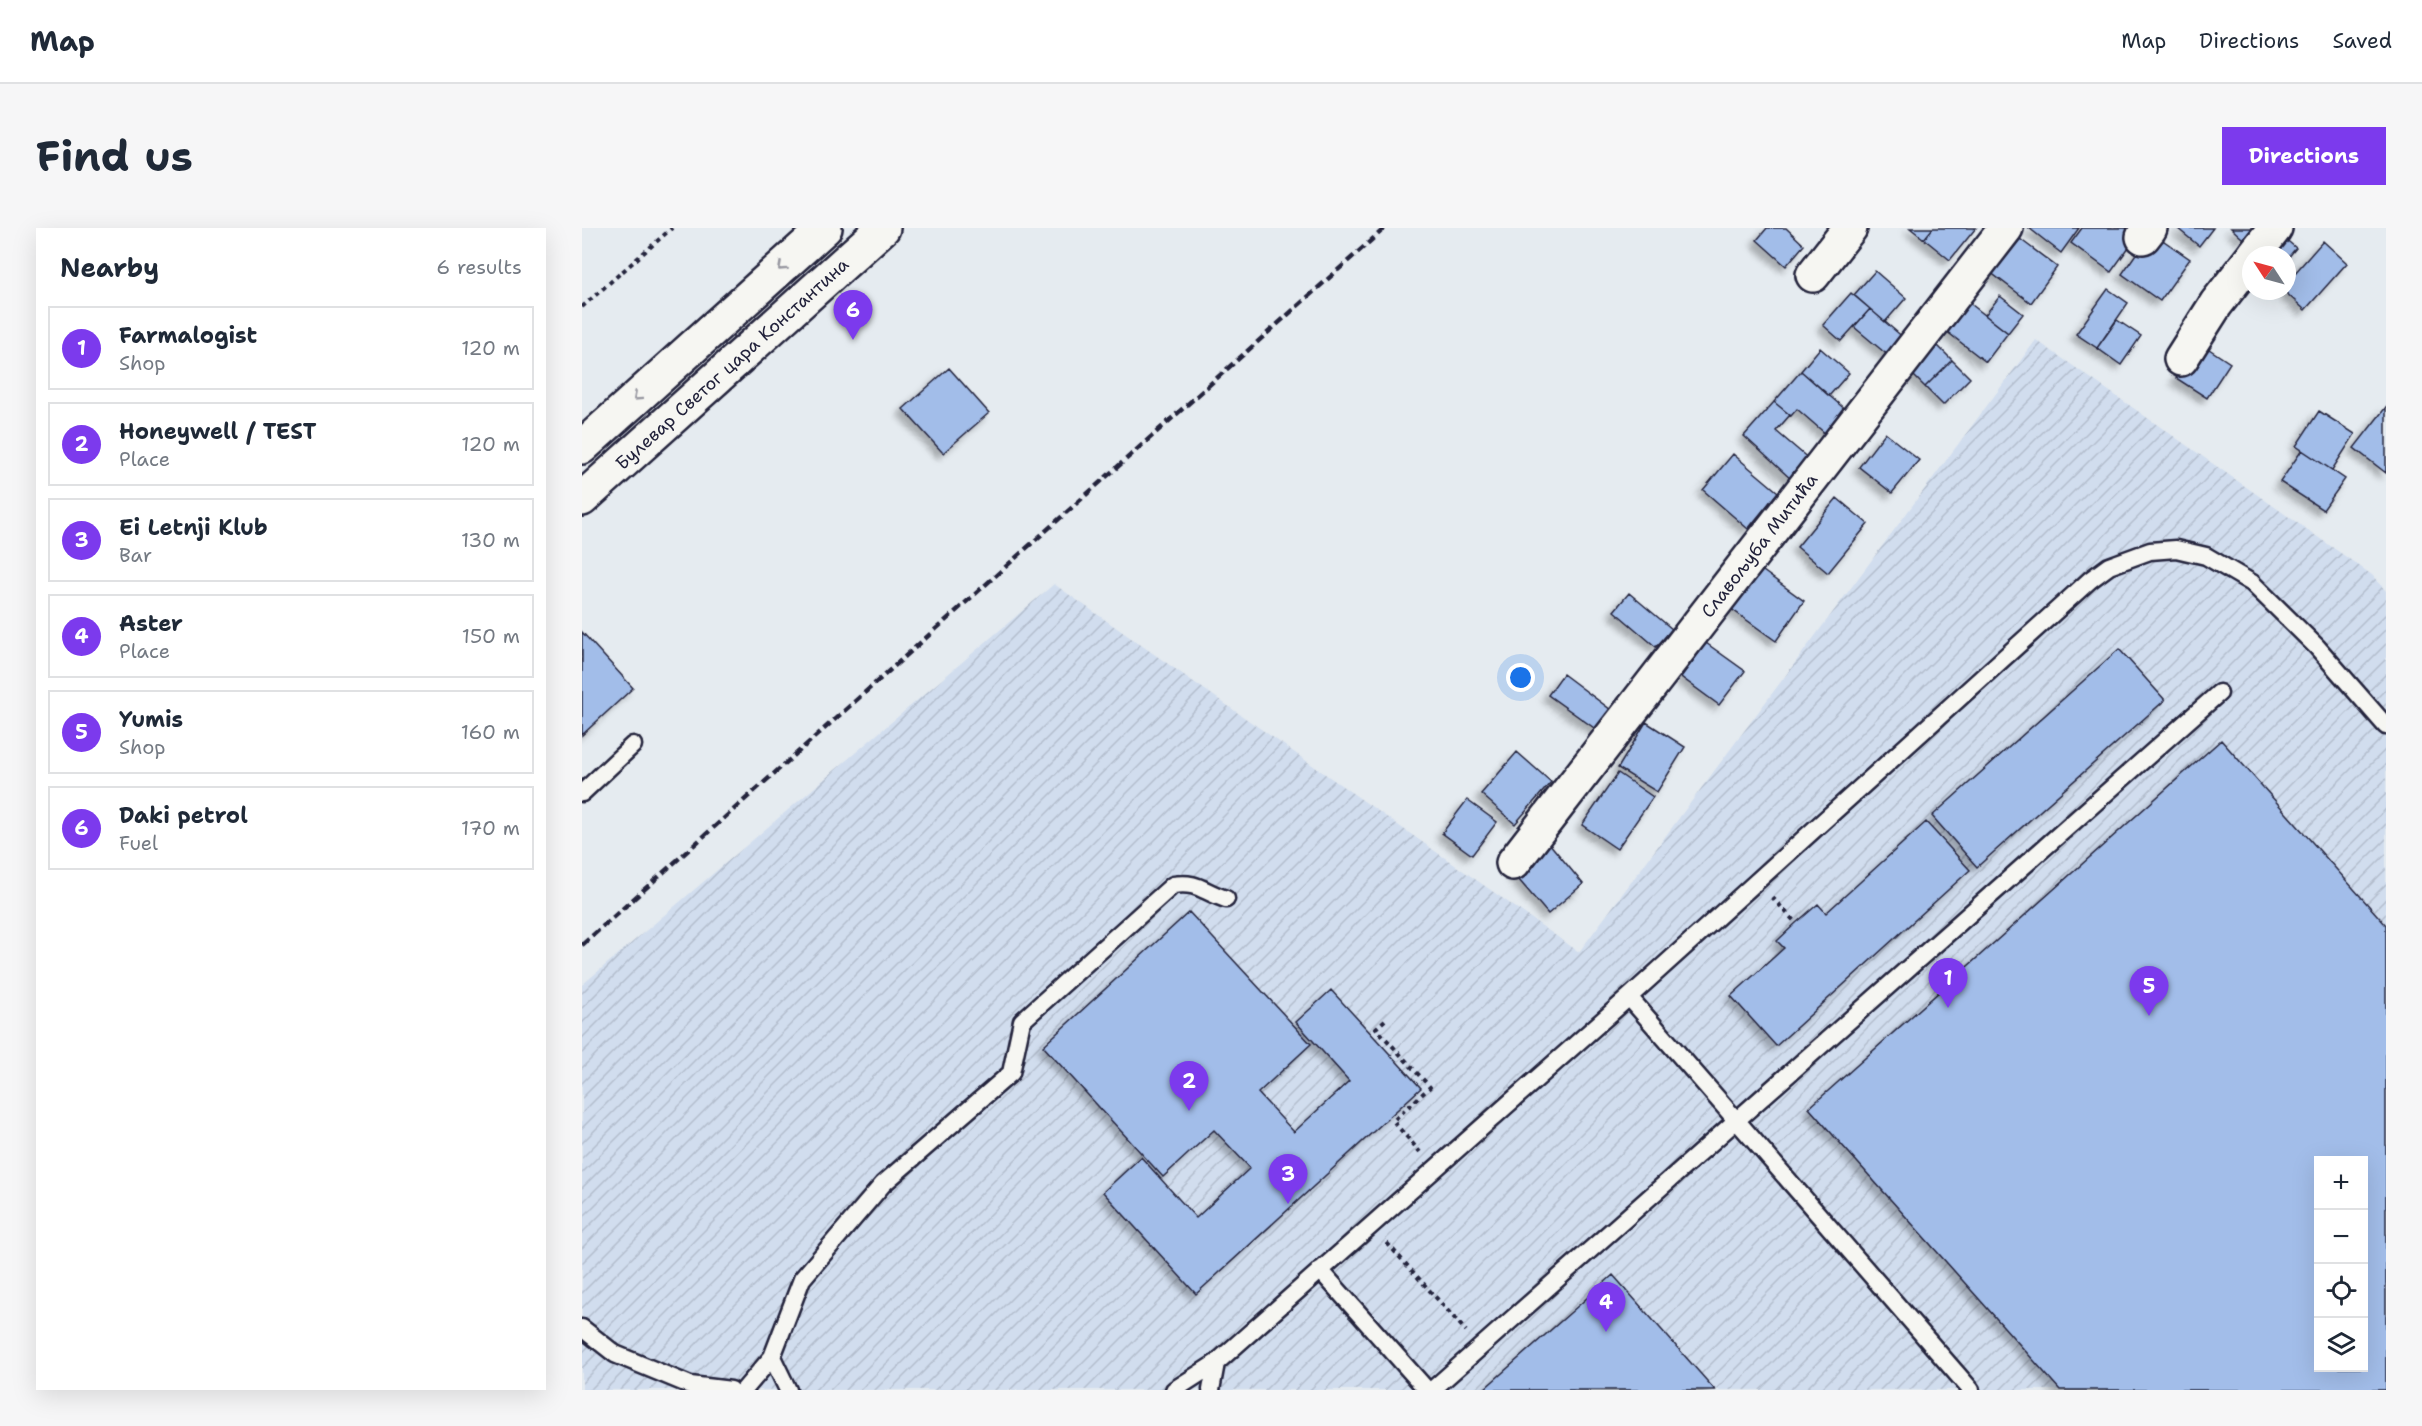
<!DOCTYPE html>
<html lang="en">
<head>
<meta charset="utf-8">
<style>
	:root { --surface:#fff; --page:#f6f6f7; --text:#1f2937; --muted:#747a83; --line:#e0e1e3; --accent:#7c3aed }
	body { margin:0; font-family:"Shantell Sans",sans-serif; background:var(--page); color:var(--text) }
	.controls { position:absolute; right:18px; bottom:18px; display:grid; overflow:hidden; border-radius:0px; box-shadow:0 6px 24px #0002 }
	.controls button { width:54px; height:54px; display:grid; place-items:center; padding:0; border:0; border-bottom:2px solid var(--line); background:var(--surface); color:var(--text); font:30px sans-serif }
	.compass { position:absolute; left:1660px; top:18px; width:54px; height:54px; border-radius:50%; background:var(--surface); box-shadow:0 6px 24px #0002; rotate:306deg }
	.you { position:absolute; left:939px; top:450px; width:21px; height:21px; margin:-15px; border:4px solid #fff; border-radius:50%; background:#1a73e8; box-shadow:0 0 0 9px #1a73e833 }
	.badge { display:grid; place-items:center; width:39px; height:39px; border-radius:50%; background:var(--accent); color:#fff; font-size:20px; font-weight:700 }
	.pin { position:absolute; translate:-50% -50px; filter:drop-shadow(0 2px 3px #0008) }
	.pin::after { content:''; position:absolute; top:32px; width:21px; height:18px; background:inherit; clip-path:polygon(0 0,100% 0,50% 100%) }
	.list { margin:0; padding:0; list-style:none }
	h2 { display:flex; justify-content:space-between; align-items:center; height:78px; margin:0; padding:0 24px; font-size:26px }
	h2 small { font-size:20px; font-weight:400; color:var(--muted) }
	.list li { display:grid; grid-template-columns:39px 1fr auto; gap:18px; align-items:center; box-sizing:border-box; height:84px; margin:0 12px 12px; padding:0 12px; border:2px solid var(--line); border-radius:0px }
	.list b { display:block; font-size:22px; white-space:nowrap }
	.list p { margin:0; font-size:20px; white-space:nowrap; color:var(--muted) }
	.list em { font-size:20px; font-style:normal; color:var(--muted) }
	.icon { flex:none; width:33px; height:33px; fill:none; stroke:currentColor; stroke-width:2; stroke-linecap:round; stroke-linejoin:round }
	.map { position:relative; flex:none; width:1804px; height:1162px; overflow:hidden; border-radius:0px }
	header { display:flex; align-items:center; gap:36px; box-sizing:border-box; height:84px; padding:0 30px; background:var(--surface); border-bottom:2px solid var(--line) }
	header strong { font-size:28px }
	nav { display:flex; gap:33px; margin-inline-start:auto; font-size:21px }
	.intro { display:flex; align-items:center; justify-content:space-between; box-sizing:border-box; height:144px; padding:0 36px }
	h1 { margin:0; font-size:42px }
	.button { padding:15px 27px; border-radius:0px; background:var(--accent); color:#fff; font-size:21px; font-weight:700 }
	main { display:flex; gap:36px; padding:0 36px }
	aside { flex:1; background:var(--surface); border-radius:0px; box-shadow:0 6px 24px #0002 }
	.map>svg:first-child { display:block }
	.industrial { fill:url(#industrial-furrows); fill-rule:evenodd }
	.building { fill:#a2bde9; stroke:#22223b; stroke-width:1.5; fill-rule:evenodd; filter:url(#shadow) }
	.lines { fill:none; stroke-linecap:round; stroke-linejoin:round }
	.lane-casing { stroke:#22223b; stroke-width:21 }
	.street-casing { stroke:#22223b; stroke-width:38 }
	.secondary-casing { stroke:#22223b; stroke-width:38 }
	.path { stroke:#22223b; stroke-width:4; stroke-dasharray:4.5 4.5; stroke-linecap:butt }
	.lane { stroke:#f6f6f2; stroke-width:16 }
	.street { stroke:#f6f6f2; stroke-width:33 }
	.secondary { stroke:#f6f6f2; stroke-width:33 }
	.rail { stroke:#22223b; stroke-width:4.5; stroke-dasharray:9 4.5; stroke-linecap:butt }
	.oneway { stroke:#9797a0 }
	.labels { text-anchor:middle; dominant-baseline:central; stroke-width:4.5; stroke-linejoin:round; paint-order:stroke }
	.street-label { font-size:18px; fill:#22223b; stroke:#f6f6f2 }
</style>
</head>
<body>
<header>
<strong>Map</strong>
<nav><a>Map</a><a>Directions</a><a>Saved</a></nav>
</header>
<div class="intro"><h1>Find us</h1><a class="button">Directions</a></div>
<main>
<aside>
<h2>Nearby<small>6 results</small></h2>
<ul class="list">
<li><span class="badge">1</span><div><b>Farmalogist</b><p>Shop</p></div><em>120 m</em></li>
<li><span class="badge">2</span><div><b>Honeywell / TEST</b><p>Place</p></div><em>120 m</em></li>
<li><span class="badge">3</span><div><b>Ei Letnji Klub</b><p>Bar</p></div><em>130 m</em></li>
<li><span class="badge">4</span><div><b>Aster</b><p>Place</p></div><em>150 m</em></li>
<li><span class="badge">5</span><div><b>Yumis</b><p>Shop</p></div><em>160 m</em></li>
<li><span class="badge">6</span><div><b>Daki petrol</b><p>Fuel</p></div><em>170 m</em></li>
</ul>
</aside>
<div class="map">
<svg width="1804" height="1162" viewBox="0 0 1804 1162">
	<defs>
		<pattern id="industrial-furrows" width="10" height="10" patternUnits="userSpaceOnUse" patternTransform="scale(1.5)"><rect width="10" height="10" fill="#d1ddee"/><path d="M-1 1l2-2M0 10L10 0M9 11l2-2" fill="none" stroke="#b3bdcd"/></pattern>
		<filter id="shadow"><feDropShadow dx="-5.5" dy="5.5" stdDeviation="3" flood-color="#0004"/></filter>
	</defs>
	<rect width="100%" height="100%" fill="#e5ebf0"/>
	<filter id="ink" filterUnits="userSpaceOnUse"><feTurbulence type="fractalNoise" baseFrequency=".0167" numOctaves="2"/><feDisplacementMap in="SourceGraphic" scale="12" xChannelSelector="R" yChannelSelector="G"/><feConvolveMatrix kernelMatrix="1 2 1 2 8 2 1 2 1" color-interpolation-filters="sRGB"/></filter>
	<g filter="url(#ink)">
		<path class="industrial" d="M 1454,112 L 1790,347 L 1804,363 L 1804,1162 L 0,1162 L 0,757 L 472,356 L 997,724 ZM 1736,932 L 1782,932 L 1782,1140 L 1736,1140 Z"/>
		<path class="building" d="M 1185,0 L 1204,0 L 1222,17 L 1204,38 L 1175,12 Z
			M 1328,0 L 1351,0 L 1342,11 Z
			M 1351,0 L 1394,0 L 1368,32 L 1342,11 Z
			M 1447,0 L 1497,0 L 1479,25 Z
			M 1500,0 L 1559,0 L 1560,1 L 1529,44 L 1489,15 Z
			M 1595,0 L 1631,0 L 1617,18 Z
			M 1649,0 L 1671,0 L 1661,11 Z
			M 1694,3 L 1714,20 L 1705,31 L 1705,27 L 1675,27 Z
			M 1569,4 L 1608,31 L 1578,73 L 1540,46 Z
			M 1434,8 L 1475,39 L 1449,75 L 1408,44 Z
			M 1741,13 L 1765,35 L 1723,82 L 1702,63 L 1705,63 L 1705,54 Z
			M 1293,43 L 1324,70 L 1303,94 L 1272,67 Z
			M 1526,61 L 1546,75 L 1515,120 L 1494,106 Z
			M 1269,65 L 1288,81 L 1259,113 L 1241,97 Z
			M 1418,68 L 1441,86 L 1426,105 L 1403,87 Z
			M 1381,70 L 1426,105 L 1404,134 L 1359,99 Z
			M 1288,81 L 1323,111 L 1308,129 L 1272,99 Z
			M 1535,92 L 1559,108 L 1539,137 L 1515,120 Z
			M 1349,111 L 1370,132 L 1343,159 L 1322,138 Z
			M 1618,115 L 1648,135 L 1625,170 L 1594,150 Z
			M 1238,120 L 1267,145 L 1247,168 L 1219,143 Z
			M 1370,132 L 1388,150 L 1361,177 L 1343,159 Z
			M 367,140 L 407,185 L 361,225 L 321,181 Z
			M 1219,143 L 1265,183 L 1245,207 L 1215,181 L 1209,188 L 1192,174 Z
			M 1192,174 L 1208,187 L 1194,203 L 1228,232 L 1210,252 L 1162,208 Z
			M 1804,179 L 1804,245 L 1772,220 Z
			M 1737,183 L 1773,206 L 1750,242 L 1714,218 Z
			M 1303,205 L 1337,232 L 1310,265 L 1277,239 Z
			M 1720,222 L 1763,251 L 1741,282 L 1698,254 Z
			M 1151,226 L 1196,264 L 1166,301 L 1121,262 Z
			M 1255,270 L 1286,296 L 1246,345 L 1215,319 Z
			M 1177,340 L 1222,373 L 1194,413 L 1148,380 Z
			M 1047,365 L 1090,401 L 1074,419 L 1032,383 Z
			M 0,404 L 51,460 L 0,507 Z
			M 1124,415 L 1163,443 L 1137,477 L 1099,449 Z
			M 1537,421 L 1583,472 L 1395,639 L 1350,588 Z
			M 981,446 L 1029,482 L 1015,502 L 966,467 Z
			M 1064,494 L 1103,519 L 1075,564 L 1036,540 Z
			M 1639,512 L 1804,697 L 1804,1162 L 1478,1162 L 1227,880 ZM 1736,932 L 1782,932 L 1782,1140 L 1736,1140 Z
			M 935,524 L 969,554 L 933,596 L 899,566 Z
			M 1036,545 L 1071,569 L 1035,621 L 1000,597 Z
			M 885,572 L 915,594 L 890,627 L 860,605 Z
			M 1344,594 L 1388,642 L 1194,818 L 1149,768 L 1202,720 L 1195,713 L 1214,695 L 1236,676 L 1244,685 Z
			M 967,615 L 1001,656 L 966,686 L 931,645 Z
			M 607,684 L 729,816 L 676,865 L 712,904 L 767,853 L 714,794 L 749,762 L 839,860 L 614,1066 L 521,964 L 559,929 L 614,990 L 668,940 L 632,902 L 581,949 L 461,818 Z
			M 1031,1047 L 1133,1162 L 901,1162 Z"/>
		<g class="lines">
			<g class="lane-casing">
				<path id="lane" d="M 0,565 L 51,517
					M 1047,769 L 1389,1162
					M 738,1042 L 845,1162
					M 0,1100 L 33,1126 L 108,1157 L 149,1162
					M 190,1129 L 206,1162
					M 162,1162 L 190,1129 L 220,1051 L 301,956 L 429,845 L 440,793 L 591,657 C 616,653 621,664 644,671
					M 592,1162 L 634,1135 L 1047,769 L 1508,352 L 1527,338 L 1568,323 L 1594,321 L 1624,328 L 1670,355 L 1735,419 L 1804,498
					M 629,1162 L 634,1135
					M 850,1162 L 1637,465"/>
			</g>
			<g class="street-casing">
				<g id="street">
					<path d="M 1561,9 L 1568,0"/>
					<path d="M 1672,27 L 1693,0"/>
					<path d="M 1231,47 L 1268,0"/>
					<path d="M 1599,131 L 1634,76 L 1669,31"/>
					<path id="s1" d="M 931,635 L 1424,0"/>
				</g>
			</g>
			<g class="secondary-casing">
				<g id="secondary">
					<path d="M 0,219 L 243,0"/>
					<path id="s2" d="M 0,271 L 301,0"/>
				</g>
			</g>
			<path class="path" d="M 0,79 L 90,0
				M 1190,669 L 1214,695
				M 803,792 L 794,800 L 848,859 L 811,893 L 838,924
				M 805,1015 L 884,1103"/>
			<use href="#lane" class="lane"/>
			<use href="#street" class="street"/>
			<use href="#secondary" class="secondary"/>
			<path class="rail" d="M 0,717 L 803,0"/>
		</g>
		<defs><path id="oneway-chevron" d="M-2-3.5L2.5 0L-2 3.5" fill="none" stroke-width="1.6" stroke-linecap="round" stroke-linejoin="round" transform="scale(1.5)"/></defs>
		<g class="oneway">
			<use href="#oneway-chevron" transform="translate(200 39) rotate(138)"/>
			<use href="#oneway-chevron" transform="translate(55 169) rotate(138)"/>
		</g>
	</g>
	<g class="labels">
		<g class="street-label">
			<text stroke="none"><textPath href="#s2" startOffset="202">Булевар Светог цара Константина</textPath></text>
			<text stroke="none"><textPath href="#s1" startOffset="402">Славољуба Митића</textPath></text>
		</g>
	</g>
</svg>
<div class="controls">
<button>+</button>
<button>−</button>
<button><svg class="icon" aria-label="locate" viewBox="0 0 24 24"><circle cx="12" cy="12" r="6"/><path d="M12 2v4M12 18v4M2 12h4M18 12h4"/></svg></button>
<button><svg class="icon" aria-label="layers" viewBox="0 0 24 24"><path d="M12 4l9 5-9 5-9-5zM3 14l9 5 9-5"/></svg></button>
</div>
<svg class="compass" viewBox="-18 -18 36 36"><path d="M0-13l5 13h-10z" fill="#e53935"/><path d="M0 13l5-13h-10z" fill="#747a83"/></svg>
<div class="you"></div>
<div class="pin badge" style="left:1366px;top:780px">1</div>
<div class="pin badge" style="left:607px;top:883px">2</div>
<div class="pin badge" style="left:706px;top:976px">3</div>
<div class="pin badge" style="left:1024px;top:1104px">4</div>
<div class="pin badge" style="left:1567px;top:788px">5</div>
<div class="pin badge" style="left:271px;top:112px">6</div>
</div>
</main>
</body>
</html>
